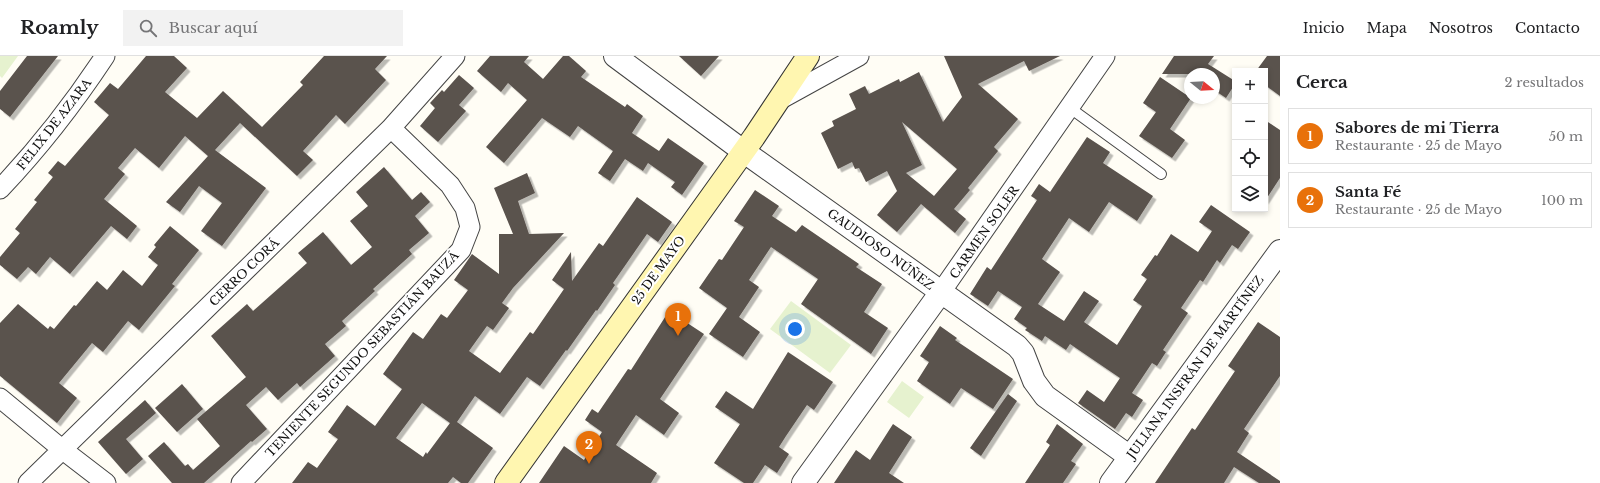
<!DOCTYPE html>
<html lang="es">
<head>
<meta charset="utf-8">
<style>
	:root { --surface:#fff; --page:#f2f2f2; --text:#202124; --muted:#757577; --line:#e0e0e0; --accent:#1a73e8 }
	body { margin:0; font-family:"Libre Baskerville",serif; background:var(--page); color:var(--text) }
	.controls { position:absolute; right:12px; top:12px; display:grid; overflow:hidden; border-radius:0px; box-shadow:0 2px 6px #0003 }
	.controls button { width:36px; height:36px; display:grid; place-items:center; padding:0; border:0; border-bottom:1px solid var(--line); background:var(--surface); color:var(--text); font:20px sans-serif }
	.compass { position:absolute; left:1184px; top:12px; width:36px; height:36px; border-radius:50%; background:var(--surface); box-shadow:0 2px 6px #0003; rotate:108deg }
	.you { position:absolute; left:795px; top:273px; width:14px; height:14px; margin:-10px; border:3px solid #fff; border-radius:50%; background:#1a73e8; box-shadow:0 0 0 6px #1a73e833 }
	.badge { display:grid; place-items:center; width:26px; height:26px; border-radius:50%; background:var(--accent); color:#fff; font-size:13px; font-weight:700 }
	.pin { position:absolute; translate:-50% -33px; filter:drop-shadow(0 1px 2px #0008) }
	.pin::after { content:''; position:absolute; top:21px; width:14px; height:12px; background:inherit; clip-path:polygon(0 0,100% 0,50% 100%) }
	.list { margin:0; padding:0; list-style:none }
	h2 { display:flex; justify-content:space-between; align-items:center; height:52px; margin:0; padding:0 16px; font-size:17px }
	h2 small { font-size:13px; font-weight:400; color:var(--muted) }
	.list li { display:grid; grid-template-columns:26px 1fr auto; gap:12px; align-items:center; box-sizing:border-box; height:56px; margin:0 8px 8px; padding:0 8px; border:1px solid var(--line); border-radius:0px }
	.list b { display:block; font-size:15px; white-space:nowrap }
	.list p { margin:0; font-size:13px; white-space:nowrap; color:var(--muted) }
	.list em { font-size:13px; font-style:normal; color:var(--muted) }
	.icon { flex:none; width:22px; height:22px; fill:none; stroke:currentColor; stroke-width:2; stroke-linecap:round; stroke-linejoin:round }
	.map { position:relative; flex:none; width:1280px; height:427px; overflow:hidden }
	header { display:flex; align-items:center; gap:24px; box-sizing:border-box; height:56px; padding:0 20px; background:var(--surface); border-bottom:1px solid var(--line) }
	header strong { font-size:19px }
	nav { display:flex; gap:22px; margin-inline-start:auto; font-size:14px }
	.search { width:280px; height:36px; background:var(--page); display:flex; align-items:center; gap:10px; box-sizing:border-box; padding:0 14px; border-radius:0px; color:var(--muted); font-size:15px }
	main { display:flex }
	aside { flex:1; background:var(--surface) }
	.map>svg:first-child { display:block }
	.pitch { fill:#e6f2cf }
	.building { fill:#5a524d; fill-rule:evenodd; filter:url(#shadow) }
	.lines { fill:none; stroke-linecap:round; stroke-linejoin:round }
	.service-casing { stroke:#444; stroke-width:12 }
	.minor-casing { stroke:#444; stroke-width:21 }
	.tertiary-casing { stroke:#444; stroke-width:24 }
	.secondary-casing { stroke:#333; stroke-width:24 }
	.service { stroke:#fff; stroke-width:10 }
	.minor { stroke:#fff; stroke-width:19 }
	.tertiary { stroke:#fff; stroke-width:22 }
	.secondary { stroke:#fff6b0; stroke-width:22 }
	.labels { text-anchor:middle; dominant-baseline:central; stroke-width:4; stroke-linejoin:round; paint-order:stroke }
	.street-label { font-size:12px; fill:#111; stroke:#fff }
</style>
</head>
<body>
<header>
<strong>Roamly</strong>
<div class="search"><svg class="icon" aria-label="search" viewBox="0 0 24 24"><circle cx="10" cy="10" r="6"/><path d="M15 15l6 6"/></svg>Buscar aquí</div>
<nav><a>Inicio</a><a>Mapa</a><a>Nosotros</a><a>Contacto</a></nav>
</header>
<main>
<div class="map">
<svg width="1280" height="427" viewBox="0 0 1280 427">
	<defs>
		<filter id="shadow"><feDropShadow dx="3.5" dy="3.5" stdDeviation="0" flood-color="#0004"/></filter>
	</defs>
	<rect width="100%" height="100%" fill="#fffdf5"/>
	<path class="pitch" d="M 0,0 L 18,0 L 2,22 L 0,20 Z
		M 791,245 L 851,289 L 830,317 L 770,273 Z
		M 902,325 L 924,341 L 909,362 L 887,346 Z"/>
	<path class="building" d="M 27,0 L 58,0 L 10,61 L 0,53 L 0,35 Z
		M 146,0 L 174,0 L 187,12 L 165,36 L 197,62 L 223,35 L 262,71 L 303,29 L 300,26 L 324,0 L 387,0 L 375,13 L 386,24 L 345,68 L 336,59 L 303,95 L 313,104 L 297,120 L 240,67 L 215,94 L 266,132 L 222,190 L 201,175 L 222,147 L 199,130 L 180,156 L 166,146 L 208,100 L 185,80 L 159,112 L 135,92 L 118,112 L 125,118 L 104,143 L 137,170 L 127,183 L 111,170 L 70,218 L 50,201 L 36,218 L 28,211 L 17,223 L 0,209 L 0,201 L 20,177 L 15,173 L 37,146 L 34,144 L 53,121 L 48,117 L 58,105 L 65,110 L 109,59 L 94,46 L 110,27 L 118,33 Z
		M 490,0 L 529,0 L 524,6 L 543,23 L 563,0 L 569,0 L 586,15 L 581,21 L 625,51 L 627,48 L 643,60 L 632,77 L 659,95 L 668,82 L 704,107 L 682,139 L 671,131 L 675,126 L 648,107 L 643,115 L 625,103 L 610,125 L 598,117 L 613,95 L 578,70 L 570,81 L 542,62 L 504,107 L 486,91 L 527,44 L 508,27 L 501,36 L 477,15 Z
		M 679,0 L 719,0 L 701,20 Z
		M 944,0 L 1060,0 L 1029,15 L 1024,5 L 978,28 L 1018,63 L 994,91 L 998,95 L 968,132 L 970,134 L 954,153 L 966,163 L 955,177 L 921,148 L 897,176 L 877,159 L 897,135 L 887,115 L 866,126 L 859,112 L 855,113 L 852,106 L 838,113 L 821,77 L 834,70 L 832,65 L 856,53 L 849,38 L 865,30 L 869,38 L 899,23 L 900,26 L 919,16 L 943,66 L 962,41 ZM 902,66 L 957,113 L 934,140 L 906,117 L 922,109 Z
		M 1174,0 L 1214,0 L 1208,8 L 1235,25 L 1235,28 L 1226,42 L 1214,34 L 1214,18 L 1162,18 Z
		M 1267,0 L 1280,0 L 1280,40 L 1265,29 L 1265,15 L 1256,15 Z
		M 459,19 L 474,32 L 459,49 L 466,55 L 438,86 L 420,70 L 435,52 L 430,47 L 442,34 L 444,36 Z
		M 1160,21 L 1191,42 L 1170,73 L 1185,84 L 1172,102 L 1139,80 L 1156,56 L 1143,47 Z
		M 1265,64 L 1280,74 L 1280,122 L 1265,145 Z
		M 1087,81 L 1110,96 L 1103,107 L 1153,140 L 1137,165 L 1109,146 L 1089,176 L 1069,162 L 1042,203 L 1060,216 L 1038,248 L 1064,265 L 1084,235 L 1099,245 L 1084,266 L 1117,289 L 1142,250 L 1133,244 L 1147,223 L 1141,219 L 1155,199 L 1157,200 L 1171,178 L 1198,196 L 1212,175 L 1199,166 L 1211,149 L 1250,176 L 1238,193 L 1232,189 L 1220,207 L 1217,204 L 1203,226 L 1200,224 L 1181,252 L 1188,257 L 1163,294 L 1166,296 L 1157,310 L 1152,307 L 1132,337 L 1143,344 L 1132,361 L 1126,357 L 1115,373 L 1078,347 L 1087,334 L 1104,346 L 1120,322 L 1070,288 L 1066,294 L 1045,280 L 1042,285 L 1025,274 L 1027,272 L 1014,263 L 1022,251 L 998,235 L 988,250 L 970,238 L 987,211 L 991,214 L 1037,144 L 1031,140 L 1039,128 L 1050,136 Z
		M 384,111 L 412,144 L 421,136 L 430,146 L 415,160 L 429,177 L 409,194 L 412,198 L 373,233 L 375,235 L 342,265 L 346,270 L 325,288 L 335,300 L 300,331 L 297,327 L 278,344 L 266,331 L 246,349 L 267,373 L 252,386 L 251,385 L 204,427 L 172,427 L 148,400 L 164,386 L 185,410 L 188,408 L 193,414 L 220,390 L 197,363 L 246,321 L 211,280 L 247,248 L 253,255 L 307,207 L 298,197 L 323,176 L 351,209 L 372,191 L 350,165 L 368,150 L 356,136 Z
		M 527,117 L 535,137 L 518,145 L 529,178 L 564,177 L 513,232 L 502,247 L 509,252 L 493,274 L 487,270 L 469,295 L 500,317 L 530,276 L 533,278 L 564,233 L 552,224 L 571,196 L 572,225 L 599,187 L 603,190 L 637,141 L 672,166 L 658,186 L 647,178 L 613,227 L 615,229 L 597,255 L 596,254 L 567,295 L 566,294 L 540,330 L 527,321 L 500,358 L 475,340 L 457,366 L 493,392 L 468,427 L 461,427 L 453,421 L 448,427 L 292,427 L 308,406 L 317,412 L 338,383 L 328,376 L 347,349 L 375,370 L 402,333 L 383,318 L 413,276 L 423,283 L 441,258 L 447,262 L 468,234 L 454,224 L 472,198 L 499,218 L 499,178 L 513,178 L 494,132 ZM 422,347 L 450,367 L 427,398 L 426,396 L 423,401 L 396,382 Z
		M 755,134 L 779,150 L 772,160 L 796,176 L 802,169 L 859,208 L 856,211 L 882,228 L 864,256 L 888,272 L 871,298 L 801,248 L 818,223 L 771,191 L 749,224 L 759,231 L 739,261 L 760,276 L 743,301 L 709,278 L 727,252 L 699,232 L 719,203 L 722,204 L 744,171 L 734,165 Z
		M 170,170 L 199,194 L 172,228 L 175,230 L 139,274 L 128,265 L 103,296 L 92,287 L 59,327 L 77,342 L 57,367 L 0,320 L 0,267 L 18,248 L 48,273 L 50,270 L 54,273 L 74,249 L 76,250 L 97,225 L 107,234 L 123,214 L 142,230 L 158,209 L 148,201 L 156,191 L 154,189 Z
		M 669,255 L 704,278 L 660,343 L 679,357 L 664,379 L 636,359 L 616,389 L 657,417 L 651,427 L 539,427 L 564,390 L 584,404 L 602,376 L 585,364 L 592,353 L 598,357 L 628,313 L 631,314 Z
		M 1258,266 L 1280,281 L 1280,320 L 1244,373 L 1249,377 L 1237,396 L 1280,425 L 1280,427 L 1259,427 L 1234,411 L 1224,427 L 1155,427 L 1192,372 L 1195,374 L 1235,315 L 1228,310 Z
		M 940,270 L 957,282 L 955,284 L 1013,323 L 993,353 L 961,332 L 950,348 L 917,325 L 929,306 L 920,300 Z
		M 788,296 L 833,326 L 814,354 L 807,349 L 786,380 L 779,391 L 789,398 L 777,417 L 765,409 L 753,427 L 744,427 L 714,407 L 740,368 L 715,351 L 726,335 L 753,353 Z
		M 182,328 L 203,353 L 177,376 L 155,352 Z
		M 1008,338 L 1017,345 L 981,400 L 970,392 Z
		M 145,344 L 156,357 L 126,383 L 143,403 L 126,418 L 98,386 Z
		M 893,368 L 912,381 L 889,417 L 904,427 L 834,427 L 856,394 L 870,404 Z
		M 1057,368 L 1083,388 L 1071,405 L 1076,408 L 1063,427 L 1025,427 L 1050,389 L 1046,386 Z"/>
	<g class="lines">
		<g class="service-casing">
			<path id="service" d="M 1070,52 L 1161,118"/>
		</g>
		<g class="minor-casing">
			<path id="minor" d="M 781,43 L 859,0
				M 0,133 C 39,92 74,47 105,0
				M 941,236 L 1105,0
				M 0,342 L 63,394 L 106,427
				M 28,427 L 391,72 L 455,0
				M 241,427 L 461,194 L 470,171 L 465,152 L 450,129 L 391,72"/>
		</g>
		<g class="tertiary-casing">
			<path id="tertiary" d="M 615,0 L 743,95 L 1017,290 L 1023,297 L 1034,325 L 1045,340 L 1130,401
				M 803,427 L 941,236
				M 1111,427 L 1280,195"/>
		</g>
		<g class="secondary-casing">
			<path id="secondary" d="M 506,427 L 754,81 L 808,0"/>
		</g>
		<use href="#service" class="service"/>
		<use href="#minor" class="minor"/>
		<use href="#tertiary" class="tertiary"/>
		<use href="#secondary" class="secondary"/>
	</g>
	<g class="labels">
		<g class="street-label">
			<text transform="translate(54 68) rotate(-52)">FELIX DE AZARA</text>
			<text transform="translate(984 176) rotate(-55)">CARMEN SOLER</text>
			<text transform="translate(881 193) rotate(36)">GAUDIOSO NÚÑEZ</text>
			<text transform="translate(658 214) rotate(-54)">25 DE MAYO</text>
			<text transform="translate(244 216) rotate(-44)">CERRO CORÁ</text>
			<text transform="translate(362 298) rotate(-47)">TENIENTE SEGUNDO SEBASTIÁN BAUZÁ</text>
			<text transform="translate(1195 311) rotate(-54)">JULIANA INSFRÁN DE MARTÍNEZ</text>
		</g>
	</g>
</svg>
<div class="controls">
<button>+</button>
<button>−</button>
<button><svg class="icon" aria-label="locate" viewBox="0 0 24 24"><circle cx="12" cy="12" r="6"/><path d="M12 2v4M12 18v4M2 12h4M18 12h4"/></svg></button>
<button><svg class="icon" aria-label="layers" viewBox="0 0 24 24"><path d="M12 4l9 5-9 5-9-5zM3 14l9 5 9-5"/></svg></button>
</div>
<svg class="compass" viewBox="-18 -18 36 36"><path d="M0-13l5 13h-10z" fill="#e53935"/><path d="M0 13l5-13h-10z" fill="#757577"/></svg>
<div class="you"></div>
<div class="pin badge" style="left:678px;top:280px;background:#e8710a">1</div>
<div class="pin badge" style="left:589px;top:408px;background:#e8710a">2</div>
</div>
<aside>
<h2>Cerca<small>2 resultados</small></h2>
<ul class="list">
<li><span class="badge" style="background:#e8710a">1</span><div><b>Sabores de mi Tierra</b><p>Restaurante · 25 de Mayo</p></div><em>50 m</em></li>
<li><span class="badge" style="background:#e8710a">2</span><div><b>Santa Fé</b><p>Restaurante · 25 de Mayo</p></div><em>100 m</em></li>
</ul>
</aside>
</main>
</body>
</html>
